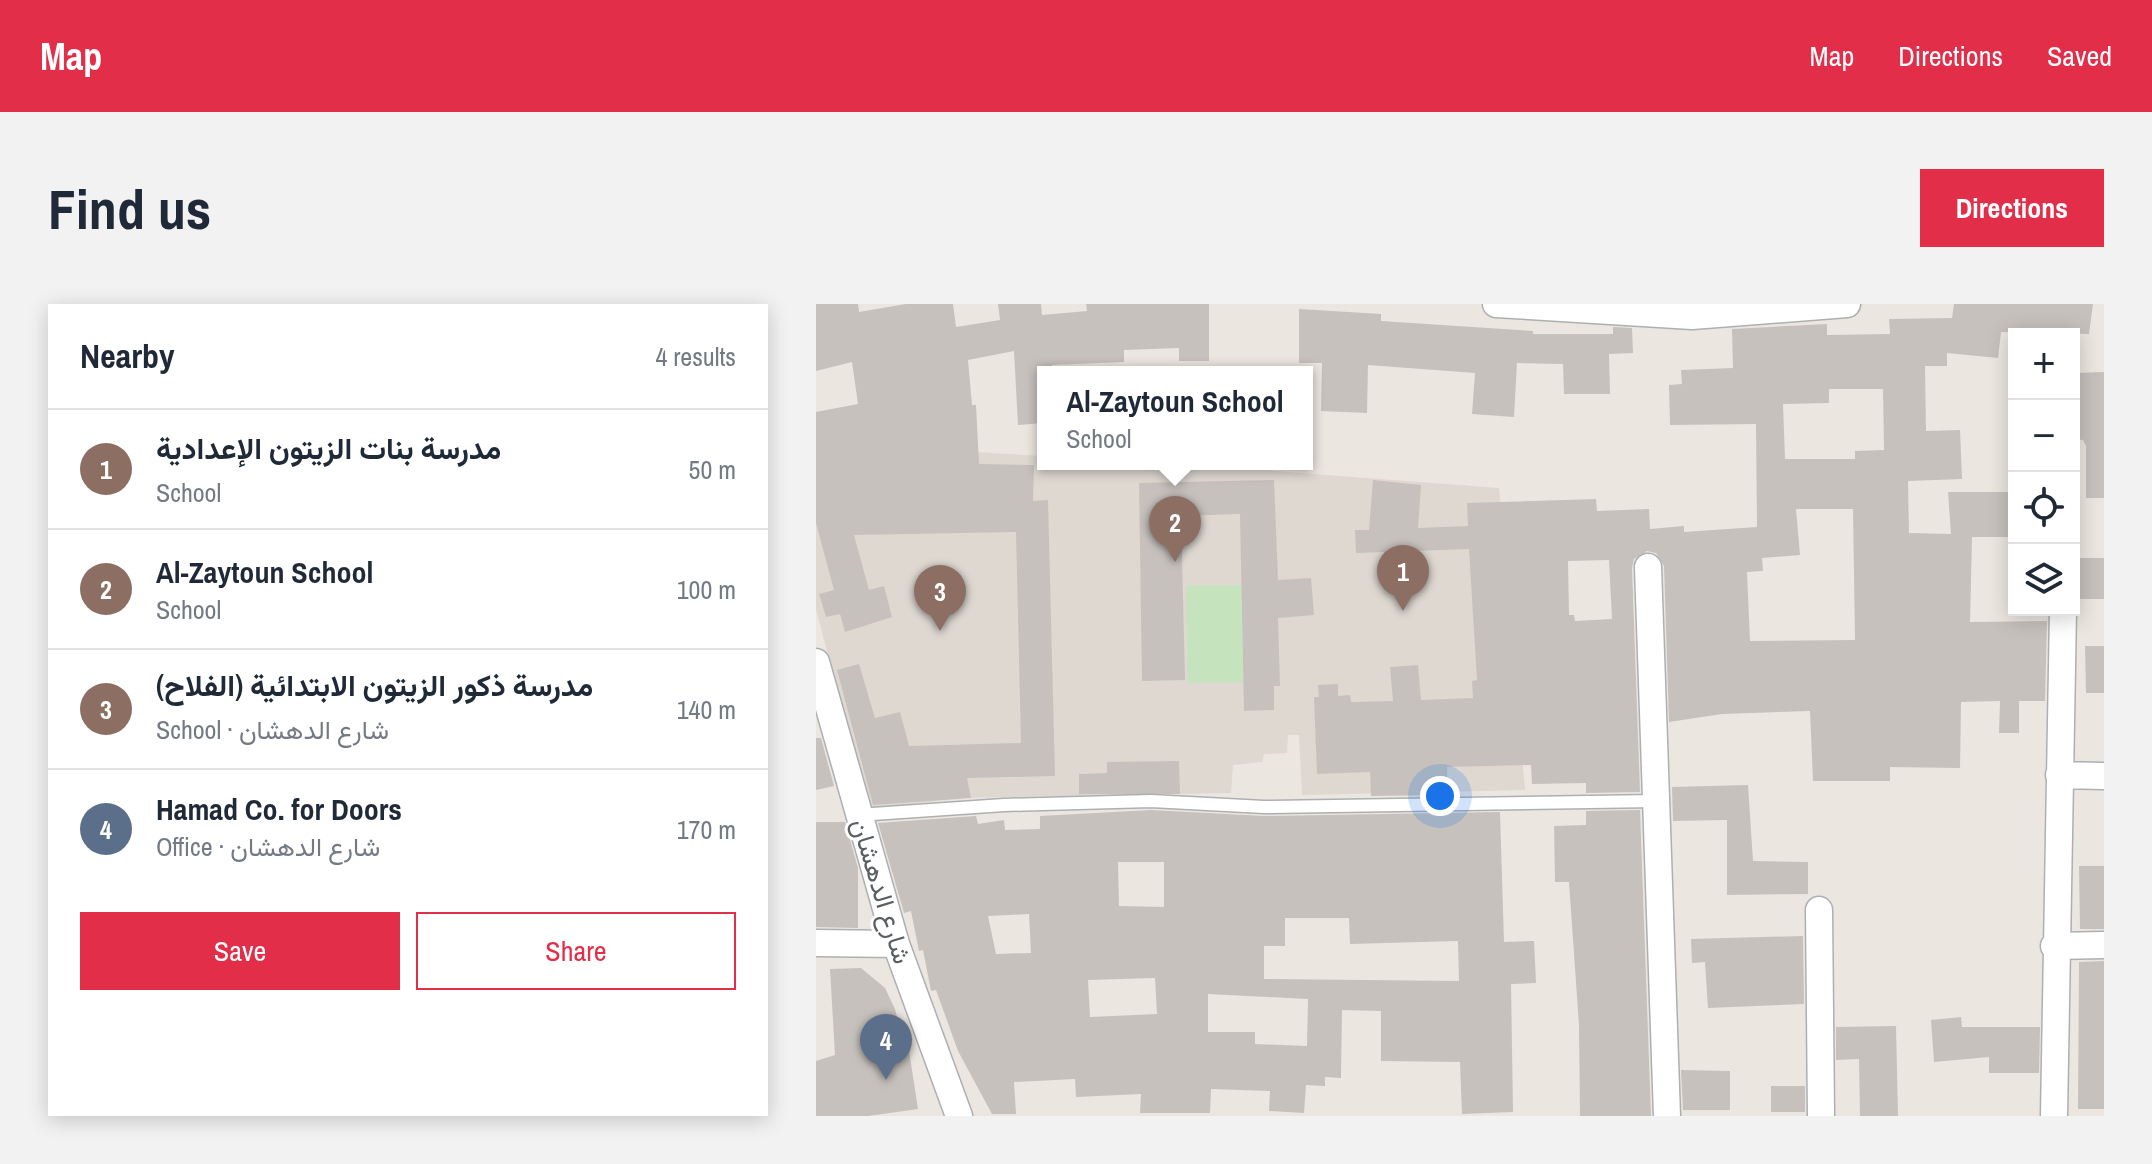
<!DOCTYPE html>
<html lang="en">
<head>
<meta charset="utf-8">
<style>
	:root { --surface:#fff; --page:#f2f2f3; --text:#1f2937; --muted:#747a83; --line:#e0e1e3; --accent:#e32e49 }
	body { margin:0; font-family:"Archivo Narrow",Vazirmatn,sans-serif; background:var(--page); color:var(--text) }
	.controls { position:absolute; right:24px; top:24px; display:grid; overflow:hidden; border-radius:0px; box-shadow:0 4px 20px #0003 }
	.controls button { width:72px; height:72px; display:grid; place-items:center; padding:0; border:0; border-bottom:2px solid var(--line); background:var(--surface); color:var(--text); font:40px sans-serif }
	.you { position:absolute; left:624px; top:492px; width:28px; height:28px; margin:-20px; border:6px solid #fff; border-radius:50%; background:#1a73e8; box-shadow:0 0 0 12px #1a73e833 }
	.badge { display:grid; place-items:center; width:52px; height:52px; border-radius:50%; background:var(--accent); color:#fff; font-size:26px; font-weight:700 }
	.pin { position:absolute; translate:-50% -66px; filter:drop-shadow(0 2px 4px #0008) }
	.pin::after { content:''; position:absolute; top:42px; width:28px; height:24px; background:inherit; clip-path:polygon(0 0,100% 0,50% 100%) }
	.popup { position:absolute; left:221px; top:62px; width:276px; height:104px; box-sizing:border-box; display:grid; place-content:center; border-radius:0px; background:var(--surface); filter:drop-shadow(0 2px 6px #0005); font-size:26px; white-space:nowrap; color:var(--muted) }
	.popup b { font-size:30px; color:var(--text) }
	.popup::after { content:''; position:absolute; left:50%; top:100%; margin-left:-16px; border:16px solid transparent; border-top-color:var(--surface) }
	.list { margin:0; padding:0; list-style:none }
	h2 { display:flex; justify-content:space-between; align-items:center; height:104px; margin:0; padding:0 32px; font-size:34px }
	h2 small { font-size:26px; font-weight:400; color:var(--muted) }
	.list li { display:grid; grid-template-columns:52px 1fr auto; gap:24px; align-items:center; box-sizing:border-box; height:120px; padding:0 32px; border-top:2px solid var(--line) }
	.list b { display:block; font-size:30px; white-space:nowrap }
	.list p { margin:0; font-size:26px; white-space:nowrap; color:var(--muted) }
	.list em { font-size:26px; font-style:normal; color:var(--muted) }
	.actions { display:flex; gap:16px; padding:24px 32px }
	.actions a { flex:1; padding:18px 0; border:2px solid var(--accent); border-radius:0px; text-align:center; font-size:28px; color:var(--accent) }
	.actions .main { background:var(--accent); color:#fff }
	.icon { flex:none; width:44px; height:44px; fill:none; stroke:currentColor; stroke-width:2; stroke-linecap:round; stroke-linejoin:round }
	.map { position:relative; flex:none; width:1288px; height:812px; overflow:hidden; border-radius:0px }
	header { display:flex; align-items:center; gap:48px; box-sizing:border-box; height:112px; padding:0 40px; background:var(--accent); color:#fff }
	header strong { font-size:38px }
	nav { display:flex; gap:44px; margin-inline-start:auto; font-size:28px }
	.intro { display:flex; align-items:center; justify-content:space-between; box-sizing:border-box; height:192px; padding:0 48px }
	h1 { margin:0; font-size:56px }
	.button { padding:20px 36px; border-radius:0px; background:var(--accent); color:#fff; font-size:28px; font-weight:700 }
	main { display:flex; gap:48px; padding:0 48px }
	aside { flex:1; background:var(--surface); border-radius:0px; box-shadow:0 4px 20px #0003 }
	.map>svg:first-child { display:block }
	.education { fill:#ded8d1 }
	.green { fill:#c5e3bd }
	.building { fill:#c6c1bd; fill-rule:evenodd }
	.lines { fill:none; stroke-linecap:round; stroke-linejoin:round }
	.service-casing { stroke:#acb0b3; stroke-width:15 }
	.minor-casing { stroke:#acb0b3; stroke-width:29 }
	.service { stroke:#fff; stroke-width:12 }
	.minor { stroke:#fff; stroke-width:26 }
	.labels { text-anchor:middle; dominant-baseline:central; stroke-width:6; stroke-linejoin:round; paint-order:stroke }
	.street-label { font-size:26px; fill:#595e61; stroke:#fff }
</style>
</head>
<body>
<header>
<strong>Map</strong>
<nav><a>Map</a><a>Directions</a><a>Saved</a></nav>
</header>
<div class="intro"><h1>Find us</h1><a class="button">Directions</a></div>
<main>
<aside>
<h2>Nearby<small>4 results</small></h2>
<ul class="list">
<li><span class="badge" style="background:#8d6e63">1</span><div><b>مدرسة بنات الزيتون الإعدادية</b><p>School</p></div><em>50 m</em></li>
<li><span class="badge" style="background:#8d6e63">2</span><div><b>Al-Zaytoun School</b><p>School</p></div><em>100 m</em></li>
<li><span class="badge" style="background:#8d6e63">3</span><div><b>مدرسة ذكور الزيتون الابتدائية (الفلاح)</b><p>School · شارع الدهشان</p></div><em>140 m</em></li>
<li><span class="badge" style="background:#5c6f8a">4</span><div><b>Hamad Co. for Doors</b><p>Office · شارع الدهشان</p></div><em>170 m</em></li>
</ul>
<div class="actions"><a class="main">Save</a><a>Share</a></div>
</aside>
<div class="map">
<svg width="1288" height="812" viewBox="0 0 1288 812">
	<rect width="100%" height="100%" fill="#ece6e0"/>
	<path class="education" d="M 123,146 L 227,152 L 227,160 L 365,160 L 683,184 L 709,486 L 486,491 L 483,431 L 472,431 L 471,449 L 448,450 L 446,458 L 417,461 L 415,489 L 144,494 L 52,506 L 0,305 L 0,160 Z"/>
	<path class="green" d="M 425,281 L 427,378 L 372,379 L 370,282 Z"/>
	<path class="building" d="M 0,0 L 42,0 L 43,8 L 90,0 L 137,0 L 140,23 L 184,16 L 182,0 L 225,0 L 226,11 L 271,7 L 270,0 L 393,0 L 393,57 L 363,57 L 363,44 L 308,46 L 308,58 L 236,61 L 236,68 L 227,68 L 227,119 L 202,121 L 198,47 L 152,56 L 156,101 L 160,101 L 163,160 L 218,161 L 217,197 L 232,196 L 239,472 L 151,474 L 155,494 L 57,501 L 21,366 L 43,360 L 59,414 L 84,408 L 93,442 L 205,439 L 200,228 L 38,231 L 53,286 L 68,282 L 76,313 L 29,328 L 24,310 L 10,313 L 3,290 L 18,286 L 0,219 L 0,108 L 42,100 L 36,58 L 0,67 Z
		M 1138,0 L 1277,0 L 1273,30 L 1185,28 L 1182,54 L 1131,49 L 1131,62 L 1109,62 L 1110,127 L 1144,126 L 1146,175 L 1092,177 L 1093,229 L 1135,230 L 1132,188 L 1198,188 L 1198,233 L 1156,233 L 1154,318 L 1231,317 L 1229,397 L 1203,397 L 1203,429 L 1183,429 L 1184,397 L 1145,398 L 1144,464 L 1074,463 L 1074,477 L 997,477 L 994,407 L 906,410 L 853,418 L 848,262 L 840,249 L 831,247 L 818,255 L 816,264 L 824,488 L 770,489 L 770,479 L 716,480 L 715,461 L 631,463 L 632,491 L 555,492 L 554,468 L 501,470 L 498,393 L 503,393 L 502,381 L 522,380 L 522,392 L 534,391 L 535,398 L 577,397 L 574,363 L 602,361 L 605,396 L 657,394 L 656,377 L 661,376 L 653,245 L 540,249 L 539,226 L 553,226 L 557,176 L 605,181 L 602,224 L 652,222 L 651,199 L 780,195 L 781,207 L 833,205 L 834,225 L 868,222 L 868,228 L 941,223 L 940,120 L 854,121 L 853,81 L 866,80 L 865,66 L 917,64 L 916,25 L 1011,20 L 1011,31 L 1074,30 L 1073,15 L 1136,14 ZM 1013,85 L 1067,85 L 1068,146 L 1039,147 L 1039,155 L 969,155 L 967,100 L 1013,99 ZM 980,205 L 1037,205 L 1039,336 L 934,337 L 931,268 L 947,267 L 946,254 L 984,251 ZM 793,256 L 796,315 L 759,317 L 758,311 L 753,311 L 752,257 Z
		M 483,5 L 565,10 L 565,17 L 717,27 L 717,30 L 797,30 L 797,23 L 816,24 L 817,49 L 793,50 L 794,90 L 748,90 L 747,60 L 701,59 L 698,113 L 656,110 L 659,69 L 552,61 L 551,109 L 505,107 L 506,59 L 483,59 Z
		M 1288,68 L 1288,194 L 1270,194 L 1270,142 L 1267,136 L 1258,135 L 1258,69 Z
		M 458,176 L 462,276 L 495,274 L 498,311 L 462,314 L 464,382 L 458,382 L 458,406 L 428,407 L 424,210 L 365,212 L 369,376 L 326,377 L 323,179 Z
		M 1264,254 L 1288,254 L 1288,295 L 1263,295 Z
		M 1269,342 L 1288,342 L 1288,389 L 1270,389 Z
		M 0,434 L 5,434 L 18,482 L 0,486 Z
		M 363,457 L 364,490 L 263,490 L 263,470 L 291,469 L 291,458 Z
		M 932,481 L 937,557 L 992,558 L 992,590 L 911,591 L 911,516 L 857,517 L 856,483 Z
		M 335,506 L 448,512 L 684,508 L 688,638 L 718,637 L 720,679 L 695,680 L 697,808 L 646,810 L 644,758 L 565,757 L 565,707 L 526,706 L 525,774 L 509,773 L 509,782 L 490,781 L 488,809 L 453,807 L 454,787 L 395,785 L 394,809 L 324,809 L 325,790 L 260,793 L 259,775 L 198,778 L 200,810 L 176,810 L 142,747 L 120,686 L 115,687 L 107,646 L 103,647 L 95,607 L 88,609 L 62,519 L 160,512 L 162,520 L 188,516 L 189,526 L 224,525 L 224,512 ZM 302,558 L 348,558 L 348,603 L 303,602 ZM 213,610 L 215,649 L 180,650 L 172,612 ZM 469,614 L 533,614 L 534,640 L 642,637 L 643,677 L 448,675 L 448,642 L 469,642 ZM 339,674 L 341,710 L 274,713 L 272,676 ZM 392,690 L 492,695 L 491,742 L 439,740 L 439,728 L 392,728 Z
		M 824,506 L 835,812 L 764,812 L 763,721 L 753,578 L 739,578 L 738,522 L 770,521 L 770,507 Z
		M 0,518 L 29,518 L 42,564 L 42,624 L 0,623 Z
		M 1263,562 L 1288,562 L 1288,625 L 1264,625 Z
		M 987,632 L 988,700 L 892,704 L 889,658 L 876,659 L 875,635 Z
		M 1288,657 L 1288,805 L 1262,805 L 1263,658 Z
		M 45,664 L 69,684 L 79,705 L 88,741 L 92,740 L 102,805 L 52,812 L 0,812 L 0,757 L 19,751 L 14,665 Z
		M 1145,713 L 1146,723 L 1224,723 L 1223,769 L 1173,769 L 1173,753 L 1118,758 L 1115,716 Z
		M 1080,722 L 1082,812 L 1044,812 L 1043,755 L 1020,756 L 1020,723 Z
		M 865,766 L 914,767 L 914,806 L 867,806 Z
		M 955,782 L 989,782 L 989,808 L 955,808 Z"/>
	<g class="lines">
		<g class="service-casing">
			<path id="service" d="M 42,511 L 188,501 L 335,497 L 448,503 L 839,497"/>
		</g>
		<g class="minor-casing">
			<path id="minor" d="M 680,0 L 876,12 L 1031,0
				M 832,263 L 851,812
				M 0,358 L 80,640 L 143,812
				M 1243,471 L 1288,472
				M 1003,606 L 1005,812
				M 0,639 L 80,640
				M 1238,642 L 1288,641
				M 1238,812 L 1247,306"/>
		</g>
		<use href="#service" class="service"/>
		<use href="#minor" class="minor"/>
	</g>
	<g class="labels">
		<g class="street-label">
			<text transform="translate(66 587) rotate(73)">شارع الدهشان</text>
		</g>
	</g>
</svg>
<div class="controls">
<button>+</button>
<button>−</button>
<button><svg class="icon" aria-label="locate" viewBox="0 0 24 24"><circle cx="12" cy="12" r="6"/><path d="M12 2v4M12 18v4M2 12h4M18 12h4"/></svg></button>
<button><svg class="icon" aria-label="layers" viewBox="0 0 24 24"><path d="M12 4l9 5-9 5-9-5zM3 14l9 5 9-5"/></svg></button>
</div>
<div class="you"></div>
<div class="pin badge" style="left:587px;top:307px;background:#8d6e63">1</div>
<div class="pin badge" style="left:359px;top:258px;background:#8d6e63">2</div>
<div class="popup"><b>Al-Zaytoun School</b>School</div>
<div class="pin badge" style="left:124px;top:327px;background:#8d6e63">3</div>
<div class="pin badge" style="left:70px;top:776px;background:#5c6f8a">4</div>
</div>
</main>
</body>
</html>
